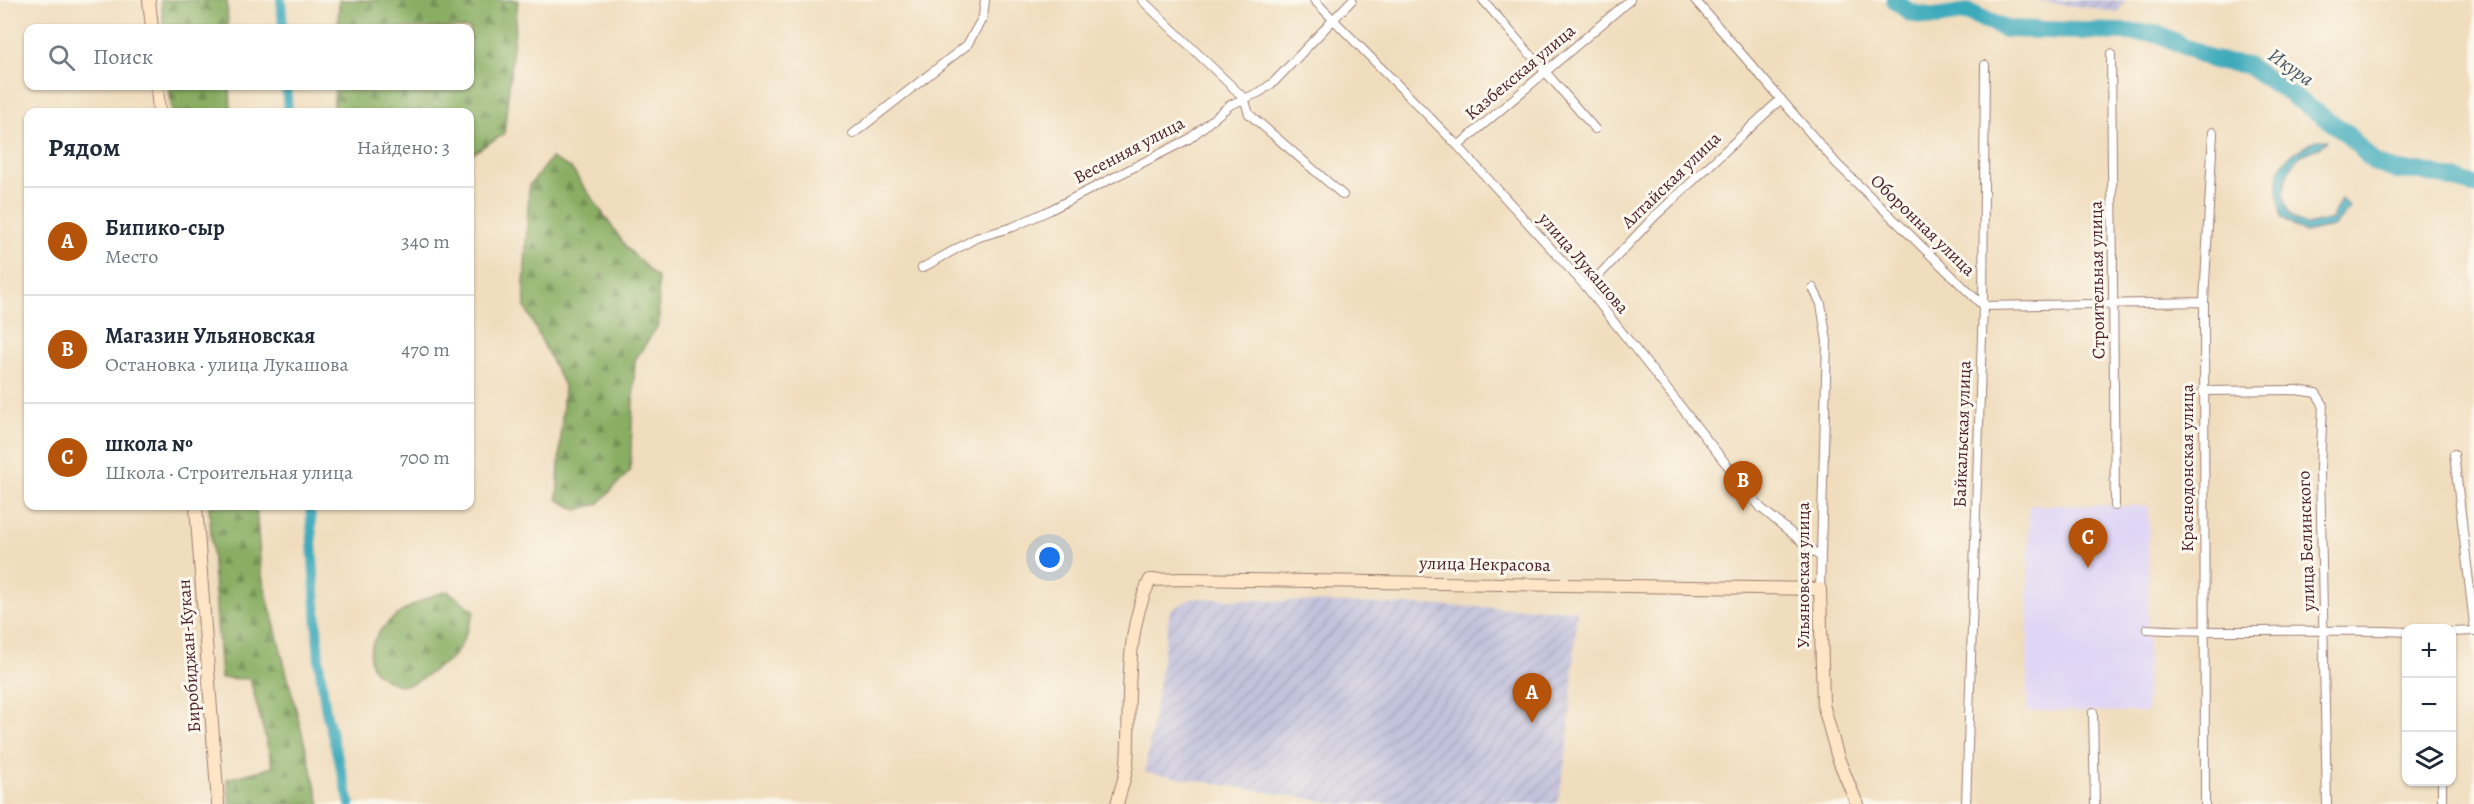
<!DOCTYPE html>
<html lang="ru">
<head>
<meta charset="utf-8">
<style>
	:root { --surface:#fff; --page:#f2f2f3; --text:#1f2937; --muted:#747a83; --line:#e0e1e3; --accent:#b45309 }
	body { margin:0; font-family:Alegreya,serif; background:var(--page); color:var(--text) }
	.controls { position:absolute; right:18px; bottom:18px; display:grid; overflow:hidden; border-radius:12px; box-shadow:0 2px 4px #0004 }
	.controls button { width:54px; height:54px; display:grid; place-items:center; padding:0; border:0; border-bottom:2px solid var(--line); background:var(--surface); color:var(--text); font:30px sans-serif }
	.you { position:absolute; left:1050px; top:558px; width:21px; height:21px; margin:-15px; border:4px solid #fff; border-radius:50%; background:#1a73e8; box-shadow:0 0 0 9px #1a73e833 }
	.badge { display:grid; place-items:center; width:39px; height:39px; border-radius:50%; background:var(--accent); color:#fff; font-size:20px; font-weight:700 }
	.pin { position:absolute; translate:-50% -50px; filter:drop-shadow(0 2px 3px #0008) }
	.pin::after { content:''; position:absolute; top:32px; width:21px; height:18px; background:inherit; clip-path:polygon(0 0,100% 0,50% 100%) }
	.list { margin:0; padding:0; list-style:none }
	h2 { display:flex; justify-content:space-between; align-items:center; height:78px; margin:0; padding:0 24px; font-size:26px }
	h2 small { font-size:20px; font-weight:400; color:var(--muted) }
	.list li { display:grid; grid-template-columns:39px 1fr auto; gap:18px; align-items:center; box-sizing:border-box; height:108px; padding:0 24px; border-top:2px solid var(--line) }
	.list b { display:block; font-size:22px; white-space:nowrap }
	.list p { margin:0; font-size:20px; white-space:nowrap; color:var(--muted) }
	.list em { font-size:20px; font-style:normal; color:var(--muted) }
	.icon { flex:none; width:33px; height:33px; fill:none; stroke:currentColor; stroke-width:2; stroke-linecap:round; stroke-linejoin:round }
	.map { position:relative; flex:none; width:2474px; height:804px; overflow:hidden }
	.search { position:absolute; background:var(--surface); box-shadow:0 2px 4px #0004; left:24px; top:24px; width:450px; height:66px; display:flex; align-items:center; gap:15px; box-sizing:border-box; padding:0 21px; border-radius:12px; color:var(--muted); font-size:22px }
	.panel { position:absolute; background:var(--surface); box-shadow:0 2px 4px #0004; left:24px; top:108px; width:450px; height:402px; border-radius:12px }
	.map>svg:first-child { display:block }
	.built { fill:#dfd5f5 }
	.industrial { fill:url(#industrial-furrows) }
	.forest { fill:url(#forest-firs); stroke:#6a6648; stroke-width:1.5 }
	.water { fill:#3daabb; stroke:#446473; stroke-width:1.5 }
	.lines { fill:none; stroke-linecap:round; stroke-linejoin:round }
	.canal { stroke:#3daabb; stroke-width:10 }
	.river { stroke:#3daabb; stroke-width:18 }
	.street-casing { stroke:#9d7e74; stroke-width:10 }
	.secondary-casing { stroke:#9d7e74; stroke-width:14 }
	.street { stroke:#fff; stroke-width:8 }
	.secondary { stroke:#fde5c5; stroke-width:12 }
	.labels { text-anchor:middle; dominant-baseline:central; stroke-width:6; stroke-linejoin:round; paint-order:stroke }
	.street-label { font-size:18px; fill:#4a1f2b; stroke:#fbf7ec }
	.water-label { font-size:20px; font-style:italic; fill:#455765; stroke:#fbf7ec }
</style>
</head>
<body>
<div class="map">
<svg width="2474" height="804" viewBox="0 0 2474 804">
	<defs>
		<pattern id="industrial-furrows" width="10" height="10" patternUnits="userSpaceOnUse" patternTransform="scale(1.5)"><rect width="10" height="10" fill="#c3c1db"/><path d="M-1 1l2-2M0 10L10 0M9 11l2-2" fill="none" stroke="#a9a5bc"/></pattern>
		<pattern id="forest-firs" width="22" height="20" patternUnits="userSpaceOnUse" patternTransform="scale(1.5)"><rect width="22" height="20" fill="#89ae64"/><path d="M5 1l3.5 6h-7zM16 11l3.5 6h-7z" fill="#728d53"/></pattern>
	</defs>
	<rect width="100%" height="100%" fill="#fbf7ec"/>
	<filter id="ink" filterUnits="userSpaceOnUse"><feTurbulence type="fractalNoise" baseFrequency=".0167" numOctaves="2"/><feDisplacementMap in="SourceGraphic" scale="12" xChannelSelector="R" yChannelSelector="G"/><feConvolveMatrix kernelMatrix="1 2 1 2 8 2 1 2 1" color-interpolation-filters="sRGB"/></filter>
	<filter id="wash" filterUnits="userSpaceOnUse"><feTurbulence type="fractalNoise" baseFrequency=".008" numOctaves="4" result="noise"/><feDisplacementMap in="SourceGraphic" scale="24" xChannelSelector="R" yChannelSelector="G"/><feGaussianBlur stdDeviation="1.35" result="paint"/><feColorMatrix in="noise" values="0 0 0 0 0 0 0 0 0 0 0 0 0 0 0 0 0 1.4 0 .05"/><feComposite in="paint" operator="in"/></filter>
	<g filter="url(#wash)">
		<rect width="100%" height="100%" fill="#f0ddbd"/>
		<path class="built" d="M 2029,505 L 2149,506 L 2147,712 L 2027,711 Z"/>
		<path class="industrial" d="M 2027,0 L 2126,0 L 2118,12 Z
			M 1193,598 L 1577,610 L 1568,743 L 1558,804 L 1341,804 L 1145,772 L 1170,610 Z"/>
		<path class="forest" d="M 161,0 L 227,0 L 228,28 L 164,28 Z
			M 339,0 L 518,0 L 504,134 L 470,155 L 470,112 L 333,112 L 335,86 L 470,86 L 470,28 L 338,28 Z
			M 169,86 L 230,86 L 231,112 L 172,112 Z
			M 551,158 L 571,168 L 627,248 L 658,279 L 659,324 L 635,360 L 630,471 L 598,504 L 577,510 L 557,499 L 564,386 L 525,307 L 524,287 L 529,186 Z
			M 209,506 L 256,506 L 261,572 L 320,804 L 230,804 L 227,779 L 273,767 L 250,679 L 221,678 Z
			M 448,591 L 475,611 C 469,624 464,642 456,653 C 451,660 441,665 434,670 C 412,687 401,692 378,674 C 372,669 369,662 370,654 C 373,622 421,598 448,591 Z"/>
		<path class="water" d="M 2317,140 L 2327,140 C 2320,151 2309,149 2299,157 C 2284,170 2278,203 2293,218 C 2296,221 2302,223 2306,225 L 2331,219 L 2341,199 L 2350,208 L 2333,227 L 2304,233 L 2281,216 C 2275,170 2273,162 2317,140 Z"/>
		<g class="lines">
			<path class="canal" d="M 281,0 L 283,28
				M 286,86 L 288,112
				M 310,506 L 319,662 L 326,712 L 350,804"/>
			<path class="river" d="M 1895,0 L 1910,13 L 1935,17 L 1968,12 L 2005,29 L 2157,33 L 2213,60 L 2247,65 L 2344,131 L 2375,163 L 2397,171 L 2421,171 L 2474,185"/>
		</g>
	</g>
	<g filter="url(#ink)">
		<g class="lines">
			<g class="street-casing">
				<path id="street" d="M 1142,0 L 1244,98 L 1249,114 L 1343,195
					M 1314,0 L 1458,146 L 1587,288 L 1761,508 L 1819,556
					M 1483,0 L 1595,129
					M 1695,0 L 1837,164 L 1983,306 L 2204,302
					M 2111,54 L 2115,506
					M 853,134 L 967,45 L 983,17 L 985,0
					M 1458,146 L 1630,0
					M 922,268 L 976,238 L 1013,227 L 1050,210 L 1189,139 L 1230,105 L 1260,92 L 1274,82 L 1352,0
					M 1587,288 L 1655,216 L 1781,99
					M 1813,288 L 1821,304 L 1827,341 L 1820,589
					M 2203,391 L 2296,390 L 2316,393 L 2323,404 L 2320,468 L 2327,804
					M 2454,454 L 2474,624
					M 2147,629 C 2234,634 2320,628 2406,632
					M 2452,632 L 2474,631
					M 2093,712 L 2095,804
					M 2442,782 L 2442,804
					M 1966,804 L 1983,306 L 1985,65
					M 2205,804 L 2204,302 L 2213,132"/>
			</g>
			<g class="secondary-casing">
				<path id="secondary" d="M 149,0 L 152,28
					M 157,86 L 159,112
					M 196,506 L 218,804
					M 1117,804 C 1120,791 1126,777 1127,763 C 1131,704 1123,635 1150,580 L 1185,579 L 1820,589 L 1823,704 L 1838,758 L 1857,804"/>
			</g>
			<use href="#street" class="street"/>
			<use href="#secondary" class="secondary"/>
		</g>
	</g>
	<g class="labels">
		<g class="street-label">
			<text transform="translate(1520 72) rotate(-40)">Казбекская улица</text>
			<text transform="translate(1129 150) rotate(-28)">Весенняя улица</text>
			<text transform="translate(1671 180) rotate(-44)">Алтайская улица</text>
			<text transform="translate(1923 225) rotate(44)">Оборонная улица</text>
			<text transform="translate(1584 263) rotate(49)">улица Лукашова</text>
			<text transform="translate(2097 280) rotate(-91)">Строительная улица</text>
			<text transform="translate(1962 434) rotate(-88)">Байкальская улица</text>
			<text transform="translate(2187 468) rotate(-90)">Краснодонская улица</text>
			<text transform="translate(2306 541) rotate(-92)">улица Белинского</text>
			<text transform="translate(1485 564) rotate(1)">улица Некрасова</text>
			<text transform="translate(1803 575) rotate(-90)">Ульяновская улица</text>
			<text transform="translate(189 656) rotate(-94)">Биробиджан-Кукан</text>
		</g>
		<g class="water-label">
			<text transform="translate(2291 67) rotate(35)">Икура</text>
		</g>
	</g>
</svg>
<div class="controls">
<button>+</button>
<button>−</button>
<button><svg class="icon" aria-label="layers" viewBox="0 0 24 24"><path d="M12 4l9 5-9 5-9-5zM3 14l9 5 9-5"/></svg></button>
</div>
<div class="you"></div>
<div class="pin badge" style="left:1532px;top:723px">A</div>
<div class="pin badge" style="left:1743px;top:511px">B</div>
<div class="pin badge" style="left:2088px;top:568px">C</div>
<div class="search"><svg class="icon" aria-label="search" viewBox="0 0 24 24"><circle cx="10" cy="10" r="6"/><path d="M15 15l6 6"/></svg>Поиск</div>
<section class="panel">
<h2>Рядом<small>Найдено: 3</small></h2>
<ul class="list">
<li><span class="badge">A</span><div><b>Бипико-сыр</b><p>Место</p></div><em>340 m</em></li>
<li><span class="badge">B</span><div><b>Магазин Ульяновская</b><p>Остановка · улица Лукашова</p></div><em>470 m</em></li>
<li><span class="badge">C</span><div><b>школа №</b><p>Школа · Строительная улица</p></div><em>700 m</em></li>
</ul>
</section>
</div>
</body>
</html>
